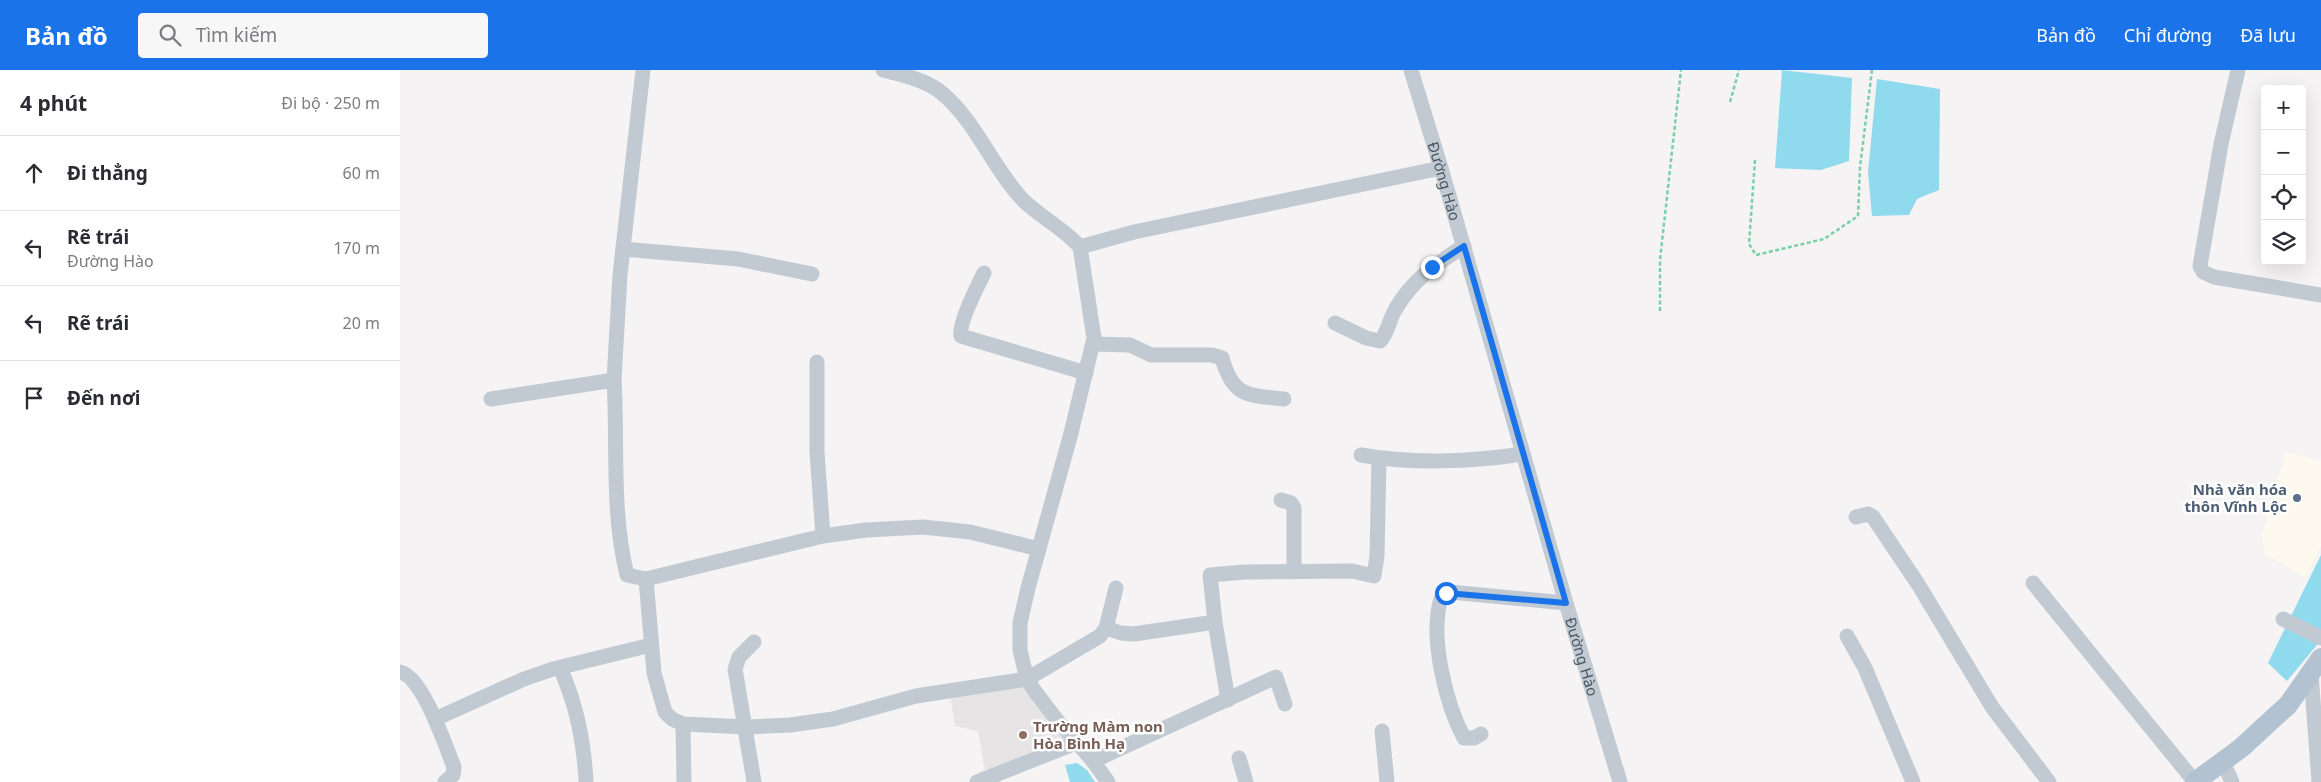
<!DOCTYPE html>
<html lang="vi">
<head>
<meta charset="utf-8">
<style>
	:root { --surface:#fff; --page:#f7f7f7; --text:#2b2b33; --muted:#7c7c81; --line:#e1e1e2; --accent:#1a73e8 }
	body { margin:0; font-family:"Noto Sans",sans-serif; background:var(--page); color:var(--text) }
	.controls { position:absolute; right:15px; top:15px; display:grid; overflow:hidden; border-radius:5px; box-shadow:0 5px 20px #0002 }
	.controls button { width:45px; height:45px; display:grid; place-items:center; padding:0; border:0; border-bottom:1px solid var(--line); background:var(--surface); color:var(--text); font:25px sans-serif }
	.stop { position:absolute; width:15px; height:15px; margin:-11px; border:4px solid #1a73e8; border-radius:50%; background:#fff }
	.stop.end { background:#1a73e8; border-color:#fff; box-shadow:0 1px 5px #0008 }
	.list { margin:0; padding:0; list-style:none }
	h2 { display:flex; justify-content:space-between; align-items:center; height:65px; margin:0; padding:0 20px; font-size:21px }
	h2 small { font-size:16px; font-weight:400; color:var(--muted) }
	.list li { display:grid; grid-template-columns:32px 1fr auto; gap:15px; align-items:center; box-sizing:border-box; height:75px; padding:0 20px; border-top:1px solid var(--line) }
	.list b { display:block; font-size:19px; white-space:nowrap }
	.list p { margin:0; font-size:16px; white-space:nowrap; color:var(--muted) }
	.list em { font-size:16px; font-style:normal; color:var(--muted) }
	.icon { flex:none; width:28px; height:28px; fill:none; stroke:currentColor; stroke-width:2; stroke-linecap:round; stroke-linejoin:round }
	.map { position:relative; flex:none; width:1921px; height:712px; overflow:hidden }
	header { display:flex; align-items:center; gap:30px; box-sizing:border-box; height:70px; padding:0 25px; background:var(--accent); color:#fff }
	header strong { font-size:24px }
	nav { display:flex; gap:28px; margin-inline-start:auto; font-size:18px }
	.search { width:350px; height:45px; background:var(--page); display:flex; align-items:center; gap:12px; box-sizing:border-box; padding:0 18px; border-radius:5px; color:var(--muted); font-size:19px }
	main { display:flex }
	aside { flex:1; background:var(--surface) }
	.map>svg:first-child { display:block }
	.commercial { fill:#fdf9ef }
	.education { fill:#e6e4e5 }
	.water { fill:#90daee }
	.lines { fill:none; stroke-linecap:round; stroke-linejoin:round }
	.path { stroke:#7ad0a6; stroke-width:2.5; stroke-dasharray:4 2.5; stroke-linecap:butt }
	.minor { stroke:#c1cad2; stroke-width:15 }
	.major { stroke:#b3c2d1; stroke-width:20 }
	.route { stroke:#1a73e8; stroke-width:6 }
	.service-dot { fill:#5c6f8a; stroke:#fff; stroke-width:2 }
	.education-dot { fill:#8d6e63; stroke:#fff; stroke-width:2 }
	.labels { text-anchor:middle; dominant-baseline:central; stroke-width:5; stroke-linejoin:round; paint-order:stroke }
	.street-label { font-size:15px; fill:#4a5661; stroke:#fff }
	.service-label { font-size:15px; font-weight:bold; fill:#4e5e75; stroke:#fff; text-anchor:end }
	.education-label { font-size:15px; font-weight:bold; fill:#785e54; stroke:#fff; text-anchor:start }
</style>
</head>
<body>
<header>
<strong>Bản đồ</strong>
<div class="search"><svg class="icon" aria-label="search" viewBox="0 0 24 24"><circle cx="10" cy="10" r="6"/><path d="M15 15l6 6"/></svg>Tìm kiếm</div>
<nav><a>Bản đồ</a><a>Chỉ đường</a><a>Đã lưu</a></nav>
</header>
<main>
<aside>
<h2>4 phút<small>Đi bộ · 250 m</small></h2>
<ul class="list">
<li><svg class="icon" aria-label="ahead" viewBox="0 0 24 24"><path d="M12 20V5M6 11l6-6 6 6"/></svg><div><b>Đi thẳng</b></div><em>60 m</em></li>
<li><svg class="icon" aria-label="left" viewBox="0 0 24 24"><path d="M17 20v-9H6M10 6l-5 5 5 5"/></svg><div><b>Rẽ trái</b><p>Đường Hào</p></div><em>170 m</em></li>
<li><svg class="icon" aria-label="left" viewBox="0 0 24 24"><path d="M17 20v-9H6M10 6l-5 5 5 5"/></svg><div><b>Rẽ trái</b></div><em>20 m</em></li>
<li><svg class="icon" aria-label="arrive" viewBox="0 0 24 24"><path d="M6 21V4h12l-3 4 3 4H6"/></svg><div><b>Đến nơi</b></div></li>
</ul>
</aside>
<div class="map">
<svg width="1921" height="712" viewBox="0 0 1921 712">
	<rect width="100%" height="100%" fill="#f5f3f3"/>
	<path class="commercial" d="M 1886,382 L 1921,391 L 1921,475 L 1906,508 L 1865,484 L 1862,464 Z"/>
	<path class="education" d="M 624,613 L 672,669 L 598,702 L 601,712 L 587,712 L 578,661 L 555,656 L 550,624 Z"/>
	<path class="water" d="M 1382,0 L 1452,8 L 1449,91 L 1421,100 L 1375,98 Z
		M 1477,9 L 1540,19 L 1539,120 L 1517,129 L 1509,145 L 1472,146 L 1468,102 Z
		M 1921,485 L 1921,570 L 1887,611 L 1868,593 Z
		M 677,693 L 687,700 L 695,712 L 670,712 L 665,695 Z"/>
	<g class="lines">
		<path class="path" d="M 1330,32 L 1339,0
			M 1355,90 L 1349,174 L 1356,185 L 1424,169 L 1458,146 L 1460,97 L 1472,0
			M 1260,241 L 1260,190 L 1281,0"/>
		<g class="minor">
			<path d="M 483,0 C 502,5 528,10 543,24 C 577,53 593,99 624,131 C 642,148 664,159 680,177 L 694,268 L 670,367 L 628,518 L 620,553 L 620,580 L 627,609 L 634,620 L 656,649 L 693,691 L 708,712"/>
			<path id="s1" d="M 1011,0 L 1041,98 L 1166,533 L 1220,712"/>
			<path d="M 1838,0 L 1821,74 L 1800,196 L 1803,202 L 1814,207 L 1921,225"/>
			<path d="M 680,177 L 734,162 L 1041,98"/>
			<path d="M 223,179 L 338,189 L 412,204"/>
			<path d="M 584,203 C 578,215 558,254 561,266 L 686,303"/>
			<path d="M 935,253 L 966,268 L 980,271 C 988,263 989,250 995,240 C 1012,210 1036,194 1064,176"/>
			<path d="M 693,274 L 730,275 L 751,285 L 812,285 L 822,288 C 833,327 847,325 884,329"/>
			<path d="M 417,292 L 417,382 L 423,466"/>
			<path d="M 214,310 L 220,205 L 243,0"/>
			<path d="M 91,329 L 214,310 C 218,375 211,441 227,505 L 246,509 L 423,466 L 466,460 L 523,457 L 570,462 L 639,479"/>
			<path d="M 961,385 C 1010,394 1073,392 1122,384"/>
			<path d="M 881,430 L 891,433 L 894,438 L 894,502"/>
			<path d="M 1456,447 L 1468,444 L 1473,447 L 1518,514 L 1592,637 L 1649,712"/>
			<path d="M 246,509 L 254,603 L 265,642 L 272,649 L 283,654 L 347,657 L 390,655 L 433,649 L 516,626 L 627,609 L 700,566 L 706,558 L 716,518"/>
			<path d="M 1633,513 L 1795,712"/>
			<path d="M 1883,549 L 1921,568"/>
			<path d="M 706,558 L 721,563 L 734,564 L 815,552"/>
			<path d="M 1447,566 L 1465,598 L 1513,712"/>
			<path d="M 354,572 L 339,587 L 335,599 L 354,712"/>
			<path d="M 160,598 C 177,635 184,671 186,712"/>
			<path d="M 0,602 C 23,607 45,675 54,697 L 53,705 L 45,712"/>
			<path d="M 1911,603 L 1919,712"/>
			<path d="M 828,630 L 815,552 L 810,505 L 845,502 L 952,501 L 974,506 L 977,486 L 979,388"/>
			<path d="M 35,649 L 124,609 L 153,599 L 251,575"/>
			<path d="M 283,654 L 284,712"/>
			<path d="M 982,661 L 987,712"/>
			<path d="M 1081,664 L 1074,668 L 1064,668 C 1046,634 1028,564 1042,526 L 1050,522 L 1166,533"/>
			<path d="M 839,688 L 846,712"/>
			<path d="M 693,691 L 876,607 L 885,634"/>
			<path d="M 1823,692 L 1832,712"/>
			<path d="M 577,712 L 676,673"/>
		</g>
		<path class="major" d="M 1795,712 L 1841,678 L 1888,635 L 1921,588"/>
	</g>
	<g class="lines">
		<path class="route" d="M 1032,197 L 1064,176 L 1166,533 L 1046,523"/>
	</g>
	<circle class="service-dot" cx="1897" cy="428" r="5"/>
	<circle class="education-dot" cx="623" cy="665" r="5"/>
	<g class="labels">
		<g class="street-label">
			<text stroke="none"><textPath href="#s1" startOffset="116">Đường Hào</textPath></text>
			<text stroke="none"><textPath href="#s1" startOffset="611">Đường Hào</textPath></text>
		</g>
		<g class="service-label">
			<text x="1887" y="419">Nhà văn hóa<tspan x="1887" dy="17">thôn Vĩnh Lộc</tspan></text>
		</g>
		<g class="education-label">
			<text x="633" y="656">Trường Màm non<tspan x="633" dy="17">Hòa Bình Hạ</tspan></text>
		</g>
	</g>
</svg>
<div class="controls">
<button>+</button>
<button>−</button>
<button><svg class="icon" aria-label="locate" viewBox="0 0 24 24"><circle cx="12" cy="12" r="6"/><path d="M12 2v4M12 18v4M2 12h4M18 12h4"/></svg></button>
<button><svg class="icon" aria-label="layers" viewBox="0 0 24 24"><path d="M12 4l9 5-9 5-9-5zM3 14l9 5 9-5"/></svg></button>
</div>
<div class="stop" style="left:1046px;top:523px"></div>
<div class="stop end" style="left:1032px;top:197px"></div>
</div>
</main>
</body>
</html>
